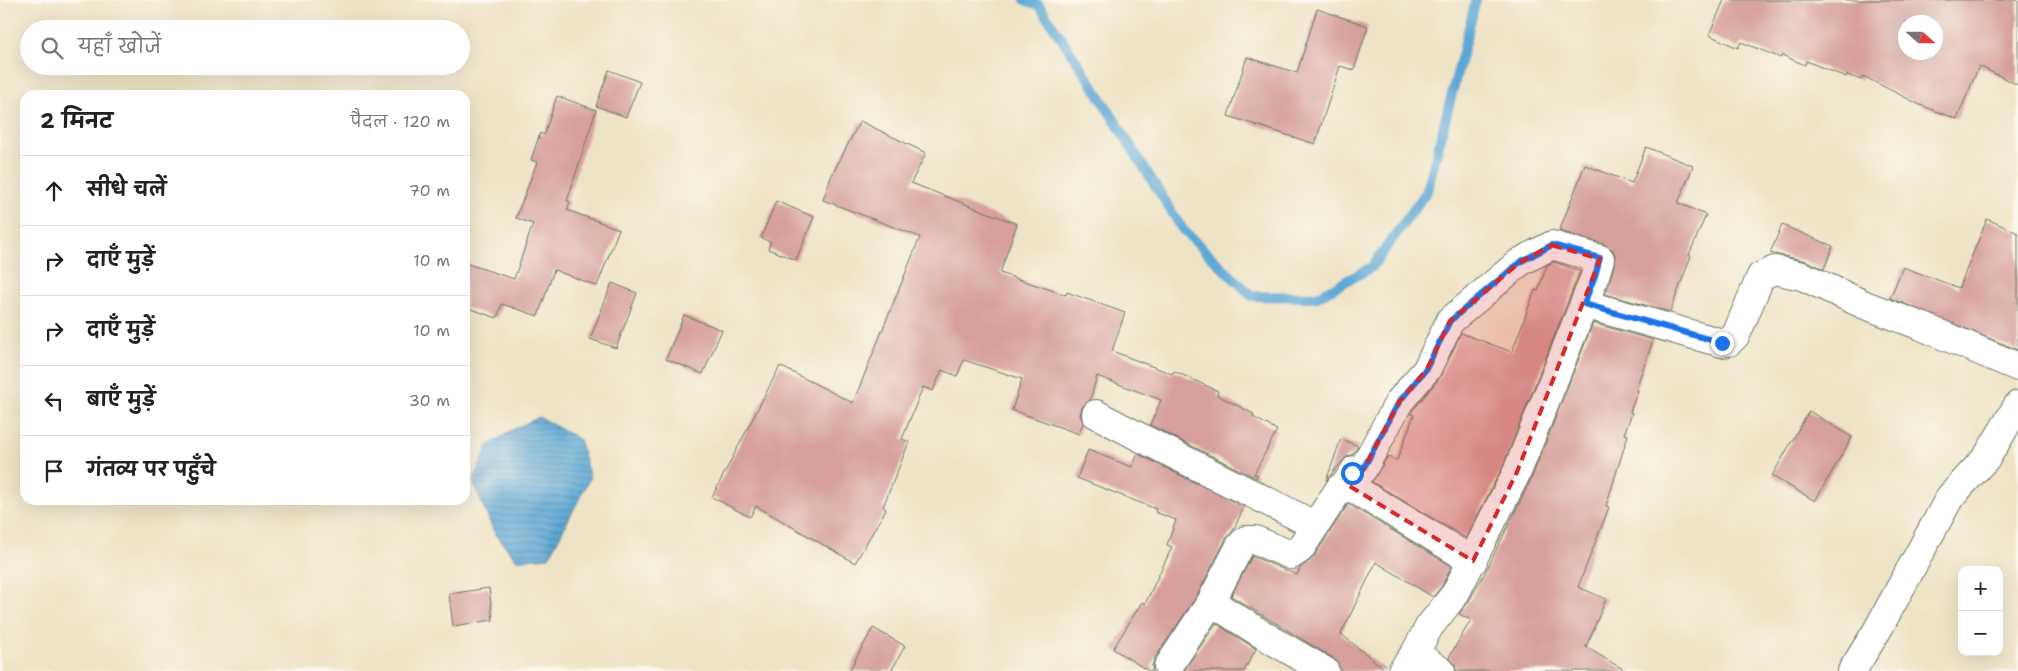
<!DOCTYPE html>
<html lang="hi">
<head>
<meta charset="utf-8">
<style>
	:root { --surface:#fff; --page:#f2f2f2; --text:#222; --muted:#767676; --line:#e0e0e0 }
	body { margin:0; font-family:"Shantell Sans","Playpen Sans Deva",sans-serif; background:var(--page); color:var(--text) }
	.controls { position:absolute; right:15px; bottom:15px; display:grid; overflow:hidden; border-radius:10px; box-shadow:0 5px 20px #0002 }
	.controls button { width:45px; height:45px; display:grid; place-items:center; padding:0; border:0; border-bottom:1px solid var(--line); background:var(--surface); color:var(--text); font:25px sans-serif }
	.compass { position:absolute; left:1898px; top:15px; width:45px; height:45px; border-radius:50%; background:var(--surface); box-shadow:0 5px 20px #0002; rotate:111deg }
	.stop { position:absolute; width:15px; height:15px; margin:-11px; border:4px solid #1a73e8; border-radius:50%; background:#fff }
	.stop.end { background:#1a73e8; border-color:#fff; box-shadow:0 1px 5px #0008 }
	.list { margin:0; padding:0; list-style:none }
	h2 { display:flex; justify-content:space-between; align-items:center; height:65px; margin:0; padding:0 20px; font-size:21px }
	h2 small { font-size:16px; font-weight:400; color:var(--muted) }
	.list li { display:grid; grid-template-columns:32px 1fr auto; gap:15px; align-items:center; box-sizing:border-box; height:70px; padding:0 20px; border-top:1px solid var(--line) }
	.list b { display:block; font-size:19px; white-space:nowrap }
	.list em { font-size:16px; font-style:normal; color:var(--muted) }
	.icon { flex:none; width:28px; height:28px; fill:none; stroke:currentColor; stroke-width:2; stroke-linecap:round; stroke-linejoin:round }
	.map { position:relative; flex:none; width:2018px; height:671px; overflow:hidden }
	.search { position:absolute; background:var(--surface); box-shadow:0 5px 20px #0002; left:20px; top:20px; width:450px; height:55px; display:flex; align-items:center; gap:12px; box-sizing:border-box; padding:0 18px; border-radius:28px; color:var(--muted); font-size:19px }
	.panel { position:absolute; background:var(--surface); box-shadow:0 5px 20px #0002; left:20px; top:90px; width:450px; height:415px; border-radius:15px }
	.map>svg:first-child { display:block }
	.water { fill:url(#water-rules); stroke:#3f7285 }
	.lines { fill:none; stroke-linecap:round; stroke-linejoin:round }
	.stream { stroke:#5fa8d6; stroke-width:10 }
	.building { fill:#d69f9b; fill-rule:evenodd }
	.minor-casing { stroke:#687767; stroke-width:30 }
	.minor { stroke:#fff; stroke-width:28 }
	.route { stroke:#1a73e8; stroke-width:6 }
	.marked { fill:#d62828; fill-opacity:0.2; stroke:#d62828; stroke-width:4; stroke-dasharray:10 6; stroke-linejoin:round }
</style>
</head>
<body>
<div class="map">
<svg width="2018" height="671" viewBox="0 0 2018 671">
	<defs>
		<pattern id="water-rules" width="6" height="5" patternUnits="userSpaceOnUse" patternTransform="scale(1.25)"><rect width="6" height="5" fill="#5fa8d6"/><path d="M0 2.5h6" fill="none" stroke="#4e8aae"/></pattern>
	</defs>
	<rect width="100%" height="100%" fill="#fbf7ec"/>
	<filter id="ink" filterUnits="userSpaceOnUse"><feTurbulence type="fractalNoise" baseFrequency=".02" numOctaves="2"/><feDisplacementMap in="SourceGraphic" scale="10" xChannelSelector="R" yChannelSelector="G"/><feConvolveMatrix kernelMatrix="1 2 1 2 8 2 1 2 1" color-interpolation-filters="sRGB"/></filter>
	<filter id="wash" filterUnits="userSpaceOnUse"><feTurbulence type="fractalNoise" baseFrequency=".0096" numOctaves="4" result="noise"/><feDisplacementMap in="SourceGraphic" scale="20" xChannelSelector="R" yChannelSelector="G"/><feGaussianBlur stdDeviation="1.12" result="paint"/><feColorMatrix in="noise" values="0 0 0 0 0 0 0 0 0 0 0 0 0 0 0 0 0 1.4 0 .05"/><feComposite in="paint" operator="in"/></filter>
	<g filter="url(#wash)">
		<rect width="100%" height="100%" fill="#efe3c5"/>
		<path class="water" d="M 539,417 L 579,439 L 590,478 L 549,557 L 517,560 L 495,534 L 473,482 L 488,446 L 512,430 Z"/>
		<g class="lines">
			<path class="stream" d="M 1025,0 L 1039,5 L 1090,81 L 1183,230 L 1252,296 L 1317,297 L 1372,267 L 1427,191 L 1476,0"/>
		</g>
		<g id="blocks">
			<path class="building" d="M 1724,0 L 2018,0 L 2018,85 L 1979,66 L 1957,119 L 1920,105 L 1863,76 L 1861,80 L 1847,75 L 1846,77 L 1806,61 L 1805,65 L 1782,55 L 1781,58 L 1741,42 L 1738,48 L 1709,35 ZM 1906,22 L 1936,22 L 1936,52 L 1906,52 Z
				M 1317,9 L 1368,26 L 1354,70 L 1340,66 L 1315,144 L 1228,116 L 1247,57 L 1297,73 Z
				M 609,70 L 640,82 L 626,117 L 596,106 Z
				M 557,96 L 596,110 L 567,201 L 570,202 L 567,210 L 619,229 L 597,286 L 554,270 L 538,316 L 502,304 L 497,318 L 465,307 L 465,263 L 514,279 L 533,224 L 516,218 L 537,162 L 531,160 L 540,133 L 544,135 Z
				M 860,121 L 926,153 L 911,183 L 1017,224 L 1000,273 L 1066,295 L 1067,292 L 1125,313 L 1112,351 L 1172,374 L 1174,371 L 1218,391 L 1217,395 L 1254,414 L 1253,417 L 1277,430 L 1254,474 L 1258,475 L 1256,478 L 1150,425 L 1161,400 L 1097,376 L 1090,400 L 1082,407 L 1080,415 L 1083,422 L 1079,434 L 1012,410 L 1022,379 L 964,360 L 957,376 L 942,370 L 933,391 L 923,387 L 902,439 L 909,442 L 883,507 L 886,509 L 855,563 L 756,506 L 750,517 L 712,497 L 780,366 L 853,403 L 920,237 L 823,200 L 831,177 Z
				M 1646,147 L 1693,166 L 1678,203 L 1706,215 L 1689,255 L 1691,256 L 1670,312 L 1605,294 L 1615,263 L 1615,255 L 1612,249 L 1604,244 L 1559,231 L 1585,165 L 1632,183 Z
				M 776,201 L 814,217 L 796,260 L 768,249 L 771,242 L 761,238 Z
				M 1987,219 L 2018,233 L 2018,350 L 1890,298 L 1903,267 L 1959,288 Z
				M 1782,225 L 1833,246 L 1824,269 L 1806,261 L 1770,253 Z
				M 1554,262 L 1580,271 L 1503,466 L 1466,538 L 1372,482 L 1387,457 L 1397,460 L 1414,415 L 1410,414 L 1441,376 L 1461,333 L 1512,352 L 1535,290 L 1538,291 L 1547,265 Z
				M 612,283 L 637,293 L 616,348 L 590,339 Z
				M 684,315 L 722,330 L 703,374 L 666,359 Z
				M 1593,323 L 1653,340 L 1636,389 L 1638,390 L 1630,412 L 1632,413 L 1624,434 L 1628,435 L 1606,506 L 1609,507 L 1578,587 L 1606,599 L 1586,647 L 1626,671 L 1456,671 L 1455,664 L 1449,657 L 1471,620 L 1459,614 L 1469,601 L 1487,569 L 1531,479 Z
				M 1809,411 L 1852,437 L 1815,501 L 1772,476 Z
				M 1341,439 L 1358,446 L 1353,454 L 1346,457 L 1326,481 Z
				M 1088,450 L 1132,467 L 1138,454 L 1244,507 L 1233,531 L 1226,539 L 1198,594 L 1155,658 L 1152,666 L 1153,671 L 1149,671 L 1113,649 L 1142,602 L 1145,604 L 1172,547 L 1167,545 L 1176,520 L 1155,512 L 1156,509 L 1077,478 Z
				M 1348,504 L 1452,566 L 1442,586 L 1433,597 L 1376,562 L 1341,634 L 1387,671 L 1341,671 L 1338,663 L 1333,658 L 1231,596 L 1252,556 L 1297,575 L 1300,568 L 1313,558 Z
				M 489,588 L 493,620 L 453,626 L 449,594 Z
				M 1216,623 L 1256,649 L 1244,671 L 1184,671 Z
				M 873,628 L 905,646 L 891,671 L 849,671 Z"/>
		</g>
	</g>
	<g filter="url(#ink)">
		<use href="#blocks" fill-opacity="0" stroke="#687767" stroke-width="1"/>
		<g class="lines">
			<g class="minor-casing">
				<path id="minor" d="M 1096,414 C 1168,453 1242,488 1314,525
					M 1346,484 L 1355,470 L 1363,469 L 1399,402 L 1427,369 L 1450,321 L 1520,262 L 1552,245 L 1600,259 L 1595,276 L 1584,304 L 1722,343 L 1729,342 L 1736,335 L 1761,276 L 1775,270 L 1802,276 L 1865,305 L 1921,326 L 2018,367
					M 1211,602 L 1265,636 L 1325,671
					M 1415,653 L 1441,671
					M 1168,667 L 1211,602 L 1240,546 L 1246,540 L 1255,540 L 1291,555 L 1300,549 L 1340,488 L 1346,484 L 1473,561
					M 1402,671 L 1415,653 L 1429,627 L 1455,594 L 1517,472 L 1584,304
					M 1852,671 L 1878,629 L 1950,497 L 1987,457 L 2018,405"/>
			</g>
			<use href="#minor" class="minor"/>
		</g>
	</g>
	<g class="lines" filter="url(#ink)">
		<path class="route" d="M 1352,473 L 1356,469 L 1363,469 L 1399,402 L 1426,369 L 1450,321 L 1520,262 L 1552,245 L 1600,258 L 1595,276 L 1584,304 L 1722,343"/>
	</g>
	<path class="marked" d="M 1552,245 L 1600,259 L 1517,472 L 1473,561 L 1346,484 L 1356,469 L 1363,470 L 1399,402 L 1427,369 L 1450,321 L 1520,262 Z"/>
</svg>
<div class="controls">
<button>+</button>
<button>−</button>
</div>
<svg class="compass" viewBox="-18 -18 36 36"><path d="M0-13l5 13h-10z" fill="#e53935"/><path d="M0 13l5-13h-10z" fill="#767676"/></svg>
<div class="stop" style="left:1352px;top:473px"></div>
<div class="stop end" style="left:1722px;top:343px"></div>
<div class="search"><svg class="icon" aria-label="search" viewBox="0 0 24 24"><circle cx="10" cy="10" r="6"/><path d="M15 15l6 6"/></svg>यहाँ खोजें</div>
<section class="panel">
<h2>2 मिनट<small>पैदल · 120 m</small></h2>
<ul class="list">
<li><svg class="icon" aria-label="ahead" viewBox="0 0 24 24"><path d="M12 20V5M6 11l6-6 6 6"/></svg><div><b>सीधे चलें</b></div><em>70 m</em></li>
<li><svg class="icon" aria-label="right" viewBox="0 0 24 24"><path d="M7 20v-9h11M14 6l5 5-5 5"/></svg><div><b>दाएँ मुड़ें</b></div><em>10 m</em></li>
<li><svg class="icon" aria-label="right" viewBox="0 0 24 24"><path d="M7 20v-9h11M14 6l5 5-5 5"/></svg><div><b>दाएँ मुड़ें</b></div><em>10 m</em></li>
<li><svg class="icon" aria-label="left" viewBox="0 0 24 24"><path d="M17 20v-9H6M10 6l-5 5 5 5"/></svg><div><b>बाएँ मुड़ें</b></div><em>30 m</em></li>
<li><svg class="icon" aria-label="arrive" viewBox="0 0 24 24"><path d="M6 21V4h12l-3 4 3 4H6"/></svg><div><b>गंतव्य पर पहुँचे</b></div></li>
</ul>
</section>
</div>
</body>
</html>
